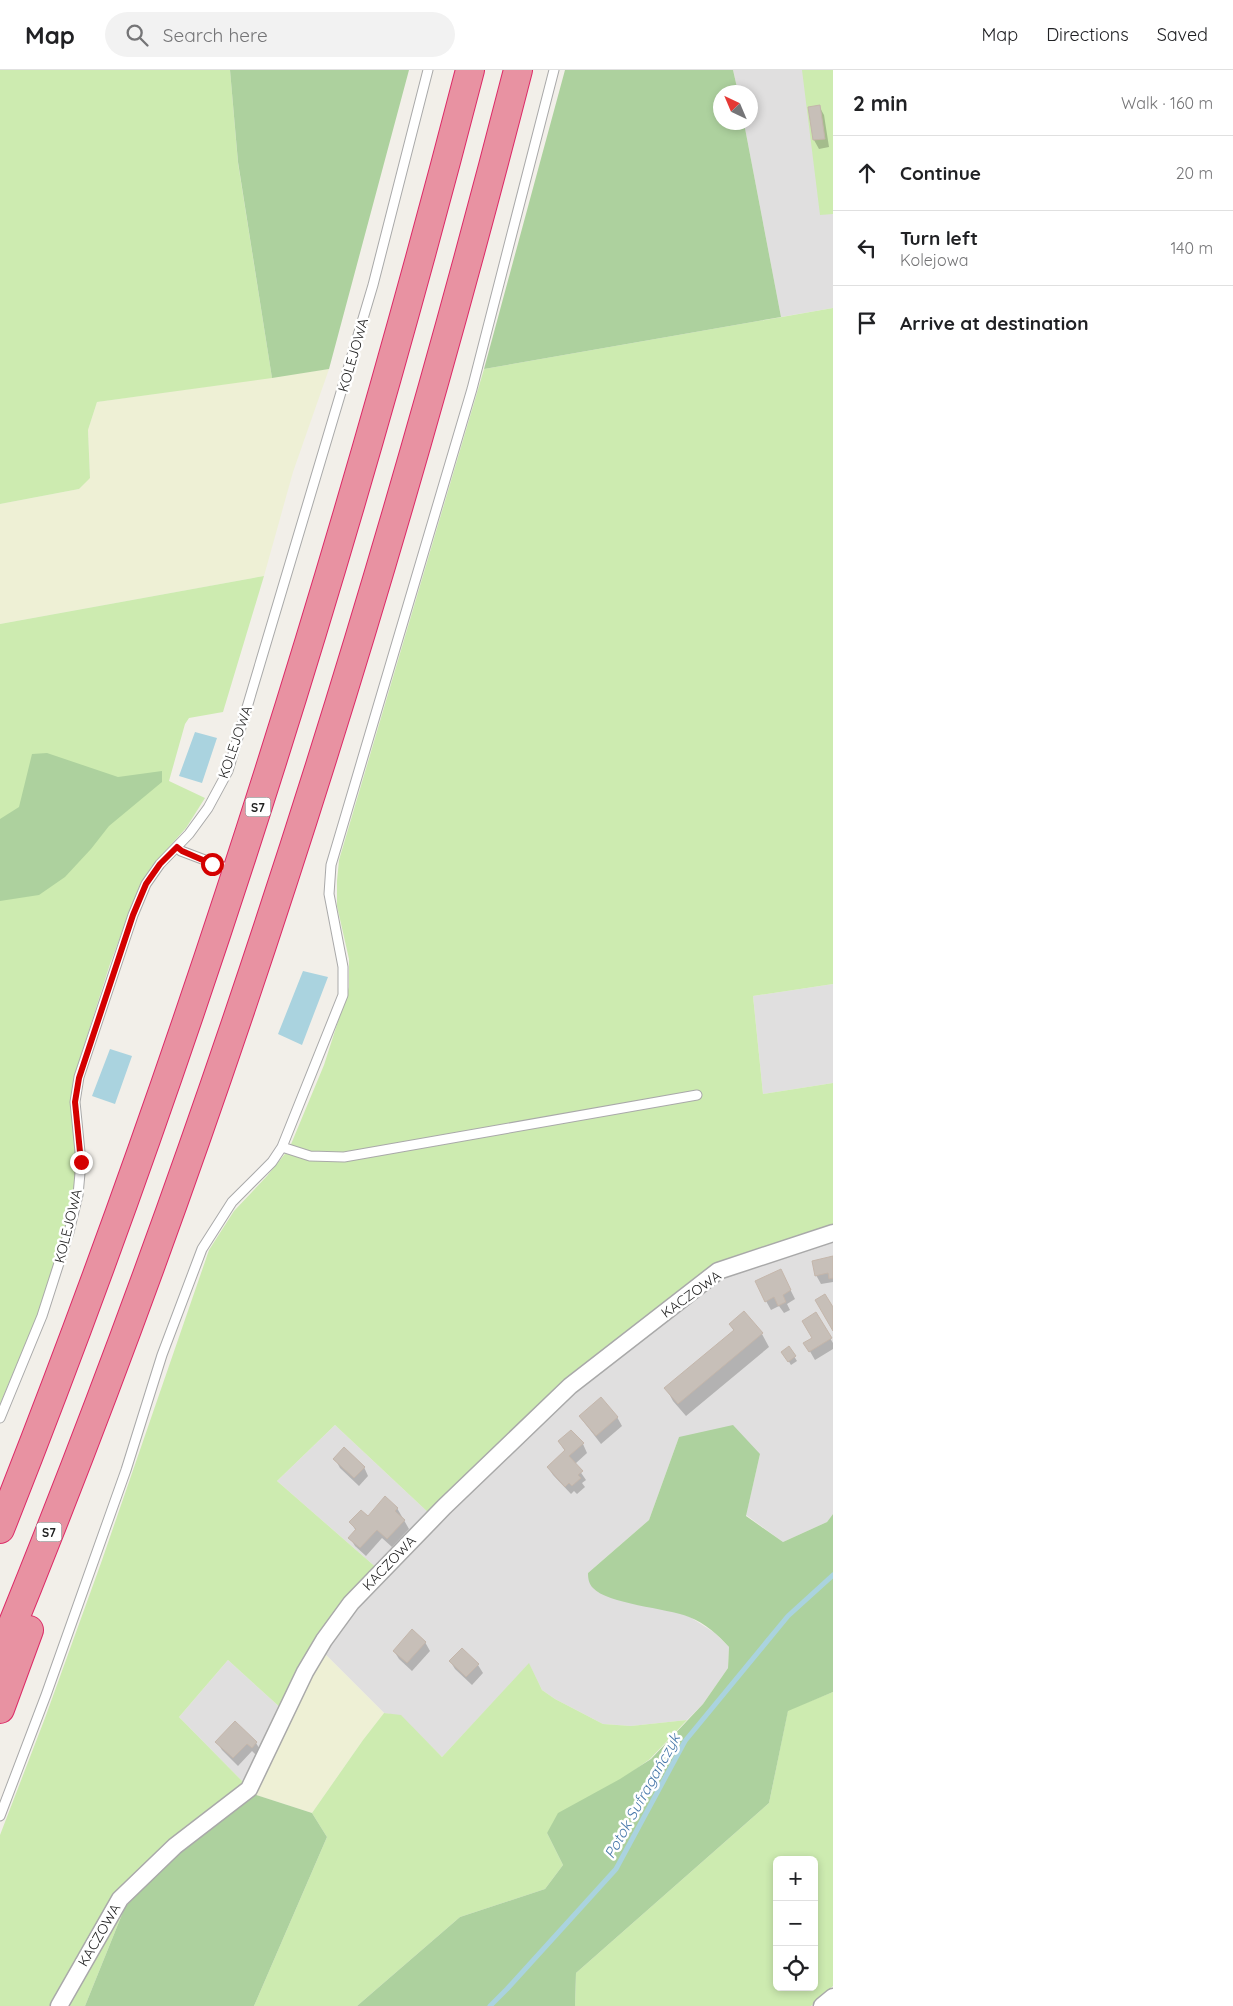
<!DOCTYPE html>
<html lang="en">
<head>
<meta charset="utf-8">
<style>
	:root { --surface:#fff; --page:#f2f2f2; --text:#202124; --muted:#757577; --line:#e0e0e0 }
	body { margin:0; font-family:Quicksand,sans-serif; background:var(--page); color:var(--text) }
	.controls { position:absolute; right:15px; bottom:15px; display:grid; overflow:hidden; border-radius:8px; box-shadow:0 2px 8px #0003 }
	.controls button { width:45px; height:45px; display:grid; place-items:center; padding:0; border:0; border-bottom:1px solid var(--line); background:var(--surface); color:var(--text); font:25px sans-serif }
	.compass { position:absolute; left:713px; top:15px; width:45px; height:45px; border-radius:50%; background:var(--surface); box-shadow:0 2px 8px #0003; rotate:316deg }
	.stop { position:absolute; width:15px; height:15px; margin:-11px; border:4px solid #d40000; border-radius:50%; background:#fff }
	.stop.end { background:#d40000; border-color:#fff; box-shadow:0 1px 5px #0008 }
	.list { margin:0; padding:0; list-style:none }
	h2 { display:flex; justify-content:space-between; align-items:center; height:65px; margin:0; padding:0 20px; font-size:21px }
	h2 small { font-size:16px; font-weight:400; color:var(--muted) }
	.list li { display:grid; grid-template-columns:32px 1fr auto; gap:15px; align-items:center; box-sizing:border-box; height:75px; padding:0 20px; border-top:1px solid var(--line) }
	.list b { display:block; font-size:19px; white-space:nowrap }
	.list p { margin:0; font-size:16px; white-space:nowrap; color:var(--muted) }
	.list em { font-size:16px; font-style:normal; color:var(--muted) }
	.icon { flex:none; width:28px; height:28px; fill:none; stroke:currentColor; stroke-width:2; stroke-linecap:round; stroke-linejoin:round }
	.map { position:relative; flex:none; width:833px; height:1936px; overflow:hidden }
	header { display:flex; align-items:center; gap:30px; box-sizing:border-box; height:70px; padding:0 25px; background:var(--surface); border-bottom:1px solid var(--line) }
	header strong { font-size:24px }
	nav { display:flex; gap:28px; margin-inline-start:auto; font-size:18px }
	.search { width:350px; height:45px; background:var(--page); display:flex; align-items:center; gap:12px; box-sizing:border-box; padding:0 18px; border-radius:28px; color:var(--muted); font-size:19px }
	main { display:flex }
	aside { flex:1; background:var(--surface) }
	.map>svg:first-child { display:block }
	.residential { fill:#e0dfdf }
	.farmland { fill:#eef0d5 }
	.grass { fill:#cdebb0; fill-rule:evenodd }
	.forest { fill:#add19e }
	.water { fill:#aad3df }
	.shadow { fill:#0003 }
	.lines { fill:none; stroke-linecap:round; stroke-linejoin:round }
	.stream { stroke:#aad3df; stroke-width:5 }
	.building { fill:#c7bfb8; stroke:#c4b6ab }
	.service-casing { stroke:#a9a9a9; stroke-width:11 }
	.minor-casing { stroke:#a9a9a9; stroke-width:19 }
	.motorway-casing { stroke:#dc2a67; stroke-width:30 }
	.service { stroke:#fff; stroke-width:9 }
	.minor { stroke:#fff; stroke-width:16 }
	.motorway { stroke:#e892a2; stroke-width:28 }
	.route { stroke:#d40000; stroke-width:6 }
	.labels { text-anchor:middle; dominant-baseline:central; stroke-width:5; stroke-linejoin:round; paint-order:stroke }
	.shield { fill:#fff; stroke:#646464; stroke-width:1 }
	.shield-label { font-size:12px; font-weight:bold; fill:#222 }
	.street-label { font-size:14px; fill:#222; stroke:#fff }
	.water-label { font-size:15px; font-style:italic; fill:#4a7aab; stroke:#fff }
</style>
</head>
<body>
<header>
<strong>Map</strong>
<div class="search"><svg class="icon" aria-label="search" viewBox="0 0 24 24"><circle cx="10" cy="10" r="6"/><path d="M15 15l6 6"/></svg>Search here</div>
<nav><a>Map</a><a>Directions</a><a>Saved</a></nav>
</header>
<main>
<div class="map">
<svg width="833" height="1936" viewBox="0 0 833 1936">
	<rect width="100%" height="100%" fill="#f2efe9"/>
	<path class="residential" d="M 733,0 L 833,0 L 833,238 L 781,247 L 744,53 L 750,52 L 750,22 L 738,22 Z
		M 833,914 L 833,1013 L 763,1024 L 753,926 Z
		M 833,1169 L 833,1444 L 827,1452 L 783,1472 L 746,1445 L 760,1384 L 679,1367 L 649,1450 L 588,1503 L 690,1547 L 715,1563 L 729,1577 L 728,1598 L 703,1634 L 687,1650 L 631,1656 L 603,1654 L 555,1629 L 542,1620 L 529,1594 L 442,1687 L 401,1646 L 384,1643 L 323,1582 L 353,1542 L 393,1494 L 574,1321 L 722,1208 Z
		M 335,1355 L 432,1446 L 379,1500 L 277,1411 Z
		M 228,1590 L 283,1640 L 246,1715 L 179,1647 Z"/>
	<path class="farmland" d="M 329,299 L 293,402 L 264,506 L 0,554 L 0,434 L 79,419 L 90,407 L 88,360 L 97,332 Z
		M 323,1582 L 384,1643 L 363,1670 L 312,1743 L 250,1723 Z"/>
	<path class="grass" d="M 0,0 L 230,0 L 238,93 L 272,308 L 97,332 L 88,360 L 90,408 L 79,419 L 0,434 Z
		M 802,0 L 833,0 L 833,144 L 820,145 Z
		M 833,238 L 833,914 L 753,926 L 763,1024 L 833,1013 L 833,1158 L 717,1196 L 432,1446 L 335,1355 L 277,1411 L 379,1500 L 283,1640 L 228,1590 L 179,1647 L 246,1715 L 115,1825 L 53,1936 L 0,1936 L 0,1765 L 45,1648 L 101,1493 L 209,1180 L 234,1141 L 267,1106 L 289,1079 L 324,995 L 349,917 L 349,889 L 337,836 L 337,811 L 339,790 L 484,299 Z
		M 264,506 L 223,642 L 189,648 L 185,654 L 169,711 L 205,728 L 186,758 L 151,797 L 135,827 L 110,894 L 74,1007 L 71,1035 L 76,1088 L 75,1118 L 63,1170 L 37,1246 L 0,1334 L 0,554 Z
		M 529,1593 L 542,1620 L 555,1629 L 603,1654 L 631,1656 L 687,1650 L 650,1689 L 547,1763 L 563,1795 L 545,1819 L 460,1847 L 357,1936 L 254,1936 L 327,1767 L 312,1743 L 363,1670 L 384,1643 L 401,1645 L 442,1687 Z
		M 833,1622 L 833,1916 L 811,1936 L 575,1936 L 576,1903 L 769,1733 L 788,1640 ZM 777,1790 L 814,1790 L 814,1917 L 777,1917 Z
		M 125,1837 L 85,1936 L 68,1936 Z"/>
	<path class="forest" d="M 230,0 L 409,0 L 329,299 L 272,308 L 238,92 Z
		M 565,0 L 733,0 L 738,22 L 720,22 L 720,52 L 744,53 L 781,247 L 484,299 Z
		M 47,683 L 118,707 L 162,701 L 162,712 L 109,756 L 91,779 L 65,807 L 39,825 L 0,831 L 0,749 L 19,737 L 32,684 Z
		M 733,1355 L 760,1384 L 746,1446 L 783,1472 L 827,1452 L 833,1444 L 833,1622 L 788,1641 L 769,1733 L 576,1903 L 575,1936 L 357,1936 L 460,1847 L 545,1819 L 563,1795 L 547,1763 L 558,1743 L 620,1709 L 651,1689 L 703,1634 L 728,1598 L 729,1577 C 718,1565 705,1553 689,1547 C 667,1538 607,1534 593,1518 C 589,1514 588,1509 588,1503 L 649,1450 L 679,1367 Z
		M 250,1723 L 312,1743 L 327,1767 L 254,1936 L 85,1936 L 125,1837 L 179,1781 Z"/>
	<path class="water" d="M 195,662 L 217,668 L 202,713 L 179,706 Z
		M 303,901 L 328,907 L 302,975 L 278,964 Z
		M 110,979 L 132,986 L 115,1034 L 92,1026 Z"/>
	<path class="shadow" d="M 819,36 L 824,45 L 829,77 L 819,79 L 814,70 L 809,38 Z
		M 833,1187 L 833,1212 L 821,1214 L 816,1205 Z
		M 785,1209 L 795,1229 L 787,1234 L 790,1240 L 784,1243 L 779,1236 L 771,1240 L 766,1231 Z
		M 730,1255 L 762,1264 L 769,1277 L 686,1346 L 673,1331 L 666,1318 L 734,1261 Z
		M 814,1268 L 830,1268 L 833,1273 L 833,1279 L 815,1290 L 805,1273 Z
		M 789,1278 L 797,1291 L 791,1295 L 783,1282 Z
		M 580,1347 L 617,1347 L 622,1356 L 601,1374 Z
		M 559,1372 L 583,1374 L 587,1383 L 575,1394 L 586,1410 L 582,1413 L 585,1417 L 577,1424 L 574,1421 L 571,1424 L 553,1405 L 548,1397 L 565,1381 Z
		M 335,1389 L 364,1397 L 368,1406 L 359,1416 L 340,1398 Z
		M 397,1438 L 409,1459 L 392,1477 L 382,1468 L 366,1486 L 355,1476 L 350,1468 L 356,1461 L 351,1453 Z
		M 425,1572 L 430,1581 L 412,1601 L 399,1589 L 394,1581 Z
		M 450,1591 L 478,1595 L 483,1603 L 472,1615 L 455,1599 Z
		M 235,1652 L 256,1673 L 261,1681 L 257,1686 L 252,1681 L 238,1696 L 222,1680 L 217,1672 Z"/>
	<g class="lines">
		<path class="stream" d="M 490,1936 L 507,1919 L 616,1799 L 685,1671 L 788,1546 L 833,1505"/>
	</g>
	<path class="building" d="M 820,35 L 825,69 L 813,70 L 808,37 Z
		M 833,1186 L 833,1208 L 829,1209 L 828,1203 L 815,1206 L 812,1191 Z
		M 781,1199 L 791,1220 L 783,1225 L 786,1232 L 778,1236 L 774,1227 L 765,1232 L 755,1211 Z
		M 825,1224 L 833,1237 L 833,1261 L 815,1230 Z
		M 744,1241 L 763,1263 L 678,1334 L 664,1318 L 734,1260 L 729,1254 Z
		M 816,1242 L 832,1268 L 809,1282 L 803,1273 L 812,1268 L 802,1251 Z
		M 789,1276 L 796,1286 L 788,1292 L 781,1282 Z
		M 601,1327 L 618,1347 L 596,1366 L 579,1346 Z
		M 571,1360 L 584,1373 L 569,1386 L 583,1401 L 578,1405 L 581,1408 L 572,1416 L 569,1413 L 565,1417 L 547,1397 L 565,1380 L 558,1371 Z
		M 344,1377 L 365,1397 L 354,1408 L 333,1389 Z
		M 385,1426 L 398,1438 L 395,1441 L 405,1450 L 387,1469 L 377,1460 L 360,1478 L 348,1468 L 356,1459 L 349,1452 L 361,1440 L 368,1446 Z
		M 412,1559 L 426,1572 L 407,1593 L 393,1581 Z
		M 462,1578 L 479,1594 L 466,1607 L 449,1591 Z
		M 235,1651 L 257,1672 L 252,1678 L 247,1674 L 233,1688 L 215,1672 Z"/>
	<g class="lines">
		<g class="service-casing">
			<path id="service" d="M 177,777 L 181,781 L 234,801
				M 282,1077 L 310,1086 L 344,1087 L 697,1025
				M 0,1348 L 42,1246 L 69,1162 L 78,1125 L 81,1092 L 75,1032 L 79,1007 L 133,845 L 146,814 L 160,794 L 189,764 L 208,738 L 228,701 L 373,215 L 428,0
				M 0,1746 L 46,1625 L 126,1400 L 162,1285 L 202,1179 L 232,1132 L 272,1092 L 282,1077 L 343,925 L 343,897 L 329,824 L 331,795 L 472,319 L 554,0"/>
		</g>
		<g class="minor-casing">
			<path id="minor" d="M 59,1936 L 120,1829 L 175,1776 L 249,1719 L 305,1602 L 324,1570 L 351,1533 L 444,1437 L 570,1316 L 718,1201 L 833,1163
				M 822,1936 L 833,1927"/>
		</g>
		<g class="motorway-casing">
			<path id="motorway" d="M 0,1459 C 189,983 342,495 470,0
				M 0,1585 C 211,1070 380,538 518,0
				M 0,1639 L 29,1560"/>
		</g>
		<use href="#service" class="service"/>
		<use href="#minor" class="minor"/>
		<use href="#motorway" class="motorway"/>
	</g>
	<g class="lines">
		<path class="route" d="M 81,1092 L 75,1032 L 79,1008 L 133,845 L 146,814 L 160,794 L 177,777 L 182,781 L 212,794"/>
	</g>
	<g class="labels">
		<g class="shield">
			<rect x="245.5" y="727.5" width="25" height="19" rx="4"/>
			<rect x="36.5" y="1452.5" width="25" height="19" rx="4"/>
		</g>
		<g class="shield-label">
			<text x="258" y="737">S7</text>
			<text x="49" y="1462">S7</text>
		</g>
		<g class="street-label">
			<text transform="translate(353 285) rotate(-74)">KOLEJOWA</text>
			<text transform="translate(235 672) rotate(-71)">KOLEJOWA</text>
			<text transform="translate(68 1156) rotate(-76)">KOLEJOWA</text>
			<text transform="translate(691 1224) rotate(-36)">KACZOWA</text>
			<text transform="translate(389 1493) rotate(-46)">KACZOWA</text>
			<text transform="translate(99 1865) rotate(-60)">KACZOWA</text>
		</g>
		<g class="water-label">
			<text transform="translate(642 1726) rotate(-61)">Potok Sufragańczyk</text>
		</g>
	</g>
</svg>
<div class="controls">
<button>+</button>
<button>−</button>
<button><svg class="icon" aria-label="locate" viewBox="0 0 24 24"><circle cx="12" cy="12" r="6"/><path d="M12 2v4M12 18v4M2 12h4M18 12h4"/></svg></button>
</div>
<svg class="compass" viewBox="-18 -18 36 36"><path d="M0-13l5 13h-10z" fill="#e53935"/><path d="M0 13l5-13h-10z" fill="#757577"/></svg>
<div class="stop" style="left:212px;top:794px"></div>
<div class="stop end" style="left:81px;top:1092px"></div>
</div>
<aside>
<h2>2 min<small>Walk · 160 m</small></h2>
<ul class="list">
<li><svg class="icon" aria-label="ahead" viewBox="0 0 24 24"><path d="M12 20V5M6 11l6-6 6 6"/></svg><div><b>Continue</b></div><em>20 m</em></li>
<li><svg class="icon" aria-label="left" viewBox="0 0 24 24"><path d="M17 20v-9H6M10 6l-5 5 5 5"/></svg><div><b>Turn left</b><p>Kolejowa</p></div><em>140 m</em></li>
<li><svg class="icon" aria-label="arrive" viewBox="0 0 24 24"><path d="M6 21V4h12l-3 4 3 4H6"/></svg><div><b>Arrive at destination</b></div></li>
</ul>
</aside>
</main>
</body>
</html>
